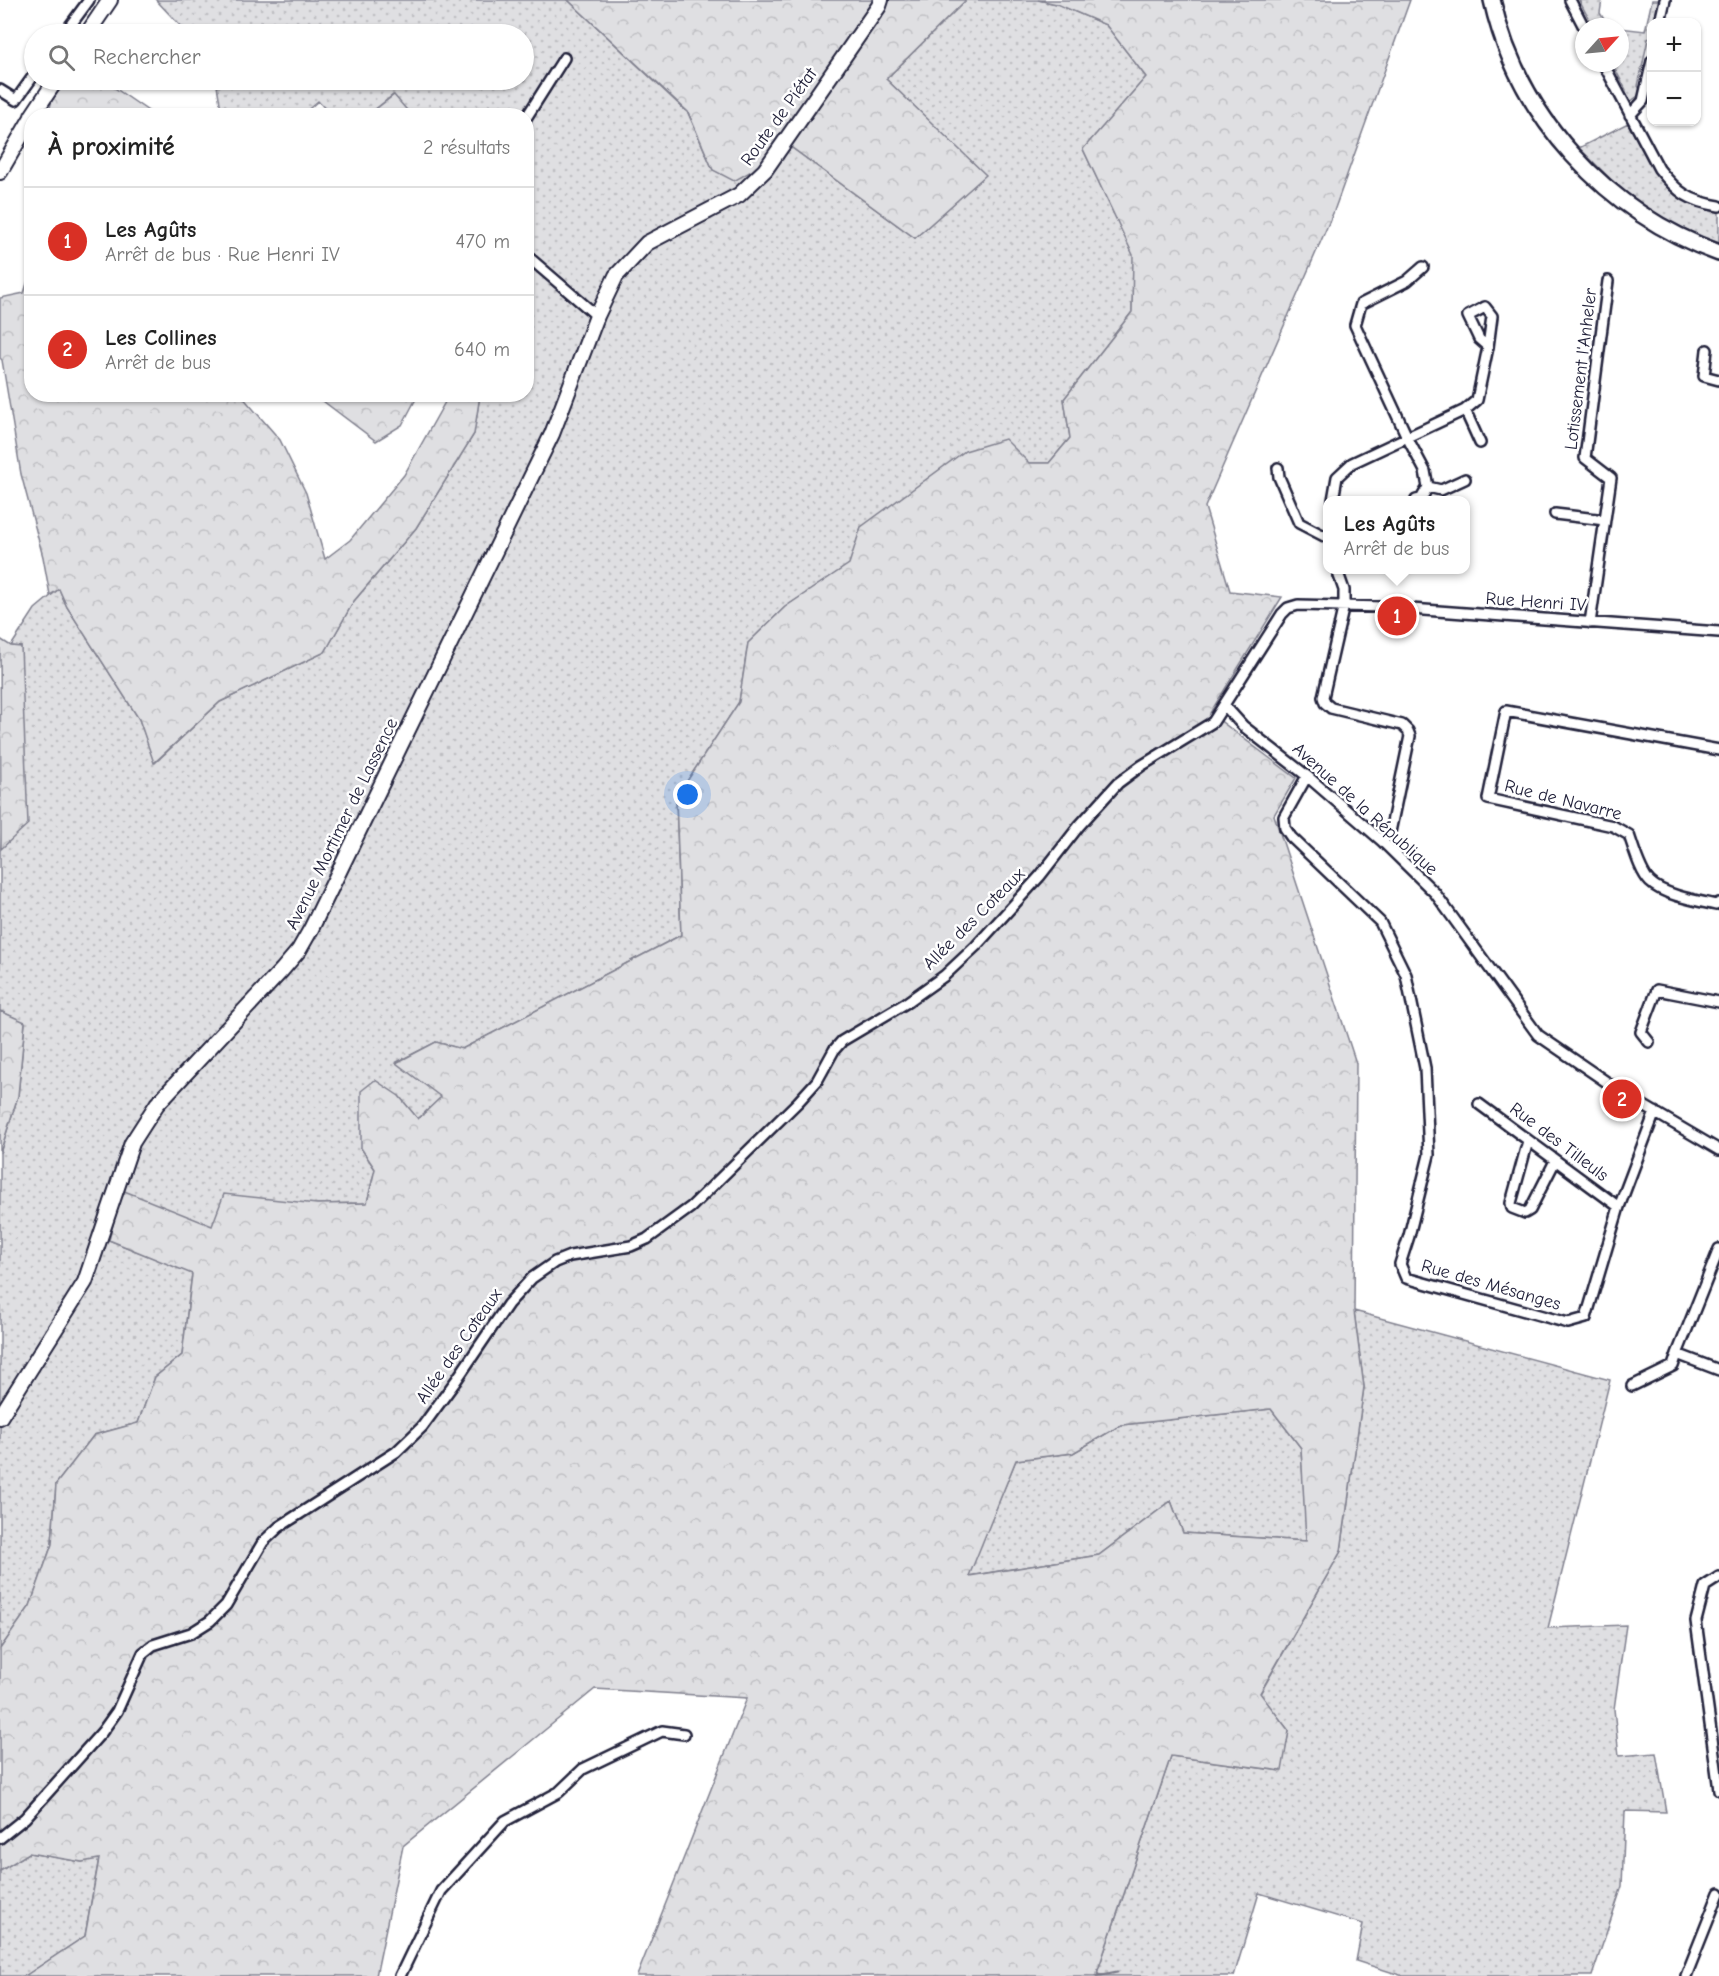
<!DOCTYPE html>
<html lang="fr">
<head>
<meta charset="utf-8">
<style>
	:root { --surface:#fff; --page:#f6f6f6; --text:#222; --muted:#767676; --line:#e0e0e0; --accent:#d93025 }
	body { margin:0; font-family:"Comic Neue",sans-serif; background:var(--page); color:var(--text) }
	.controls { position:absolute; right:18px; top:18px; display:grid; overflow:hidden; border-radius:12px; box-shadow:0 2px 4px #0004 }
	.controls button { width:54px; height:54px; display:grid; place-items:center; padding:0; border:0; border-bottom:2px solid var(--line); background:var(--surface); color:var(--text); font:30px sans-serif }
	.compass { position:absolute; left:1575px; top:18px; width:54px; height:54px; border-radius:50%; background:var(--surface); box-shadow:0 2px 4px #0004; rotate:63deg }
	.you { position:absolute; left:688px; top:795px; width:21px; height:21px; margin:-15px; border:4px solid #fff; border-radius:50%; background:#1a73e8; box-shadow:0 0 0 9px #1a73e833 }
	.badge { display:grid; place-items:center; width:39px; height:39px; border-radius:50%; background:var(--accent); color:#fff; font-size:20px; font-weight:700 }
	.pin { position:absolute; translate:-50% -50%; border:3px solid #fff; box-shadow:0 2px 6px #0006 }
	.popup { position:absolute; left:1323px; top:496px; width:147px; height:78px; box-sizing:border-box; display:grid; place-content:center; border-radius:12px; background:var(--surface); filter:drop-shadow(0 2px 4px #0005); font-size:20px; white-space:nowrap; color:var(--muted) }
	.popup b { font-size:22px; color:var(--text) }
	.popup::after { content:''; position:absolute; left:50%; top:100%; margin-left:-12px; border:12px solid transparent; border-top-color:var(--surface) }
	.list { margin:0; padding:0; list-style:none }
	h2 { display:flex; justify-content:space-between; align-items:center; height:78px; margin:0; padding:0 24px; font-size:26px }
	h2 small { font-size:20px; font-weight:400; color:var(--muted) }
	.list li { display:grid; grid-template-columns:39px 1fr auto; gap:18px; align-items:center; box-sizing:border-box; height:108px; padding:0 24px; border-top:2px solid var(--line) }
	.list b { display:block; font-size:22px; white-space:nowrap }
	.list p { margin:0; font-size:20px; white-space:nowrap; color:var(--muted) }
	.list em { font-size:20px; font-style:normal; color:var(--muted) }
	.icon { flex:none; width:33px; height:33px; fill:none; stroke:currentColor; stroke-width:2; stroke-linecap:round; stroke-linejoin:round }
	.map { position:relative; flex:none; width:1719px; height:1976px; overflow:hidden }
	.search { position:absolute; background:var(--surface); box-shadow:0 2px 4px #0004; left:24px; top:24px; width:510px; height:66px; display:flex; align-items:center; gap:15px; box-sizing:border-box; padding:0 21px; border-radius:33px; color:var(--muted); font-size:22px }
	.panel { position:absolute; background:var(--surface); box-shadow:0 2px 4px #0004; left:24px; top:108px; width:510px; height:294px; border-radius:24px }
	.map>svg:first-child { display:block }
	.grass { fill:url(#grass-dots); stroke:#80808e; stroke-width:1.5 }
	.forest { fill:url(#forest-crowns); stroke:#80808e; stroke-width:1.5; fill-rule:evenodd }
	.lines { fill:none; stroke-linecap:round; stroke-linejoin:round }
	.stream { stroke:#7a7a88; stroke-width:3 }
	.street-casing { stroke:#22223b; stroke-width:14 }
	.secondary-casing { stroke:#22223b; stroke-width:18 }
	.primary-casing { stroke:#22223b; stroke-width:20 }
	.street { stroke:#fff; stroke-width:9 }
	.secondary { stroke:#fff; stroke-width:14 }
	.primary { stroke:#fff; stroke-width:15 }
	.labels { text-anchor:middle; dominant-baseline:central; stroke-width:5; stroke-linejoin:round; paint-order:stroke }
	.street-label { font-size:18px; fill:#22223b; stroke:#fff }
</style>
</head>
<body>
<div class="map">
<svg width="1719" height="1976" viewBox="0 0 1719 1976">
	<defs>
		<pattern id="grass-dots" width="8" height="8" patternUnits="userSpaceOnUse" patternTransform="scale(1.5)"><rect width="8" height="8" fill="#dfdfe2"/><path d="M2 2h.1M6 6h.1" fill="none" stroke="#bfbfc3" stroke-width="1.8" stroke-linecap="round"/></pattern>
		<pattern id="forest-crowns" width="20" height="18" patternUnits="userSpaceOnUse" patternTransform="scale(1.5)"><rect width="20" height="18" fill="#dfdfe2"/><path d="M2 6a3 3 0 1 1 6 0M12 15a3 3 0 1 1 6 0" fill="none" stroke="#bfbfc3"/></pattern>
	</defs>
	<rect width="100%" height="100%" fill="#fff"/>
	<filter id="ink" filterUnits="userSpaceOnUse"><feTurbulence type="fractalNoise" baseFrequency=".0167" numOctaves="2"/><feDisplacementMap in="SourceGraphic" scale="12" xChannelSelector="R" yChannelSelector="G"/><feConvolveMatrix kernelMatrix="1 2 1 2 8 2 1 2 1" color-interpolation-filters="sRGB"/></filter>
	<g filter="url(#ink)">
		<path class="grass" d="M 156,0 L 568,0 L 688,113 L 713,170 L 764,164 L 792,148 L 915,238 L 985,175 L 886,79 L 966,0 L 1038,0 L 1057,4 L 1106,25 L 1146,77 L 1083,149 L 1134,255 L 1132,312 L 1064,399 L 1070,438 L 1049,463 L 1029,463 L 861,527 L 850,564 L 785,607 L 748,643 L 739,702 L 676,798 L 681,935 L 462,1049 L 436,1042 L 397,1062 L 442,1097 L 418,1119 L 399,1096 L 361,1148 L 375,1169 L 367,1203 L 317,1204 L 212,1226 L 109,1240 L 192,1273 L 182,1355 L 155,1377 L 138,1423 L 94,1435 L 56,1484 L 52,1544 L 30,1606 L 0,1649 L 0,1153 L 18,1096 L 25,1023 L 0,1011 L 0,849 L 21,647 L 11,646 L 35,609 L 59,589 L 67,607 L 139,719 L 155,763 L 220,702 L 325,652 L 354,601 L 416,528 L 474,434 L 480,395 L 526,394 L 526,116 L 411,115 L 393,95 L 368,115 L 331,115 L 318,101 L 302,115 L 222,115 L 216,80 L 524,80 L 524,34 L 188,34 Z
			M 1579,0 L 1602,0 L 1600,13 L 1608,26 L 1614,27 L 1589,27 L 1591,23 Z
			M 1652,0 L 1660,0 L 1655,22 L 1652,22 L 1651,37 L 1648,39 L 1638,86 L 1640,89 L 1638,96 L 1631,101 L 1624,94 L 1626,90 L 1615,69 L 1610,68 L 1607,63 L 1620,63 L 1620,28 L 1645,31 Z
			M 1628,123 C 1645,152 1662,193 1696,206 C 1703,209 1712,209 1719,210 L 1719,243 C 1685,230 1647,212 1620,188 C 1606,175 1593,161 1579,148 Z
			M 1354,1311 L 1610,1380 L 1548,1628 L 1626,1625 L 1614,1709 L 1619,1756 L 1656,1753 L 1666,1812 L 1625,1811 L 1622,1886 L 1592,1976 L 1403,1976 L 1356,1961 L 1363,1924 L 1259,1893 L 1234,1976 L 1101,1976 L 1097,1973 L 1171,1756 L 1281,1771 L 1289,1731 L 1260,1694 L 1341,1551 L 1364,1387 Z
			M 1271,1409 L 1301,1448 L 1307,1541 L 1183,1533 L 1171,1501 L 1099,1555 L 968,1576 L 1016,1460 L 1073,1453 L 1121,1425 Z
			M 29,1853 L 82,1862 L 99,1858 L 85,1936 L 25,1976 L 0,1976 L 0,1871 Z"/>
		<path class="forest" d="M 568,0 L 966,0 L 886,79 L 986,175 L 915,238 L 792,148 L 734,181 L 713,170 L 688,112 Z
			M 1038,0 L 1410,0 L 1334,211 L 1205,507 L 1230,591 L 1282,597 L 1210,713 L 1296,778 L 1274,815 L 1356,1063 L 1354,1311 L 1364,1387 L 1341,1551 L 1260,1693 L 1289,1731 L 1282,1771 L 1171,1756 L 1097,1973 L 1101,1976 L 637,1976 L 747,1698 L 595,1689 L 403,1846 L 376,1976 L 25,1976 L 85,1936 L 99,1859 L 82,1862 L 29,1853 L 0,1871 L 0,1649 L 30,1606 L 52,1544 L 56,1484 L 94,1435 L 138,1423 L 155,1377 L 182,1355 L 192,1274 L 109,1240 L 122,1190 L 212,1226 L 224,1194 L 317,1204 L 367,1203 L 375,1169 L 361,1148 L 361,1091 L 375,1080 L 399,1096 L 418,1119 L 441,1097 L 396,1063 L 436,1042 L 462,1049 L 681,935 L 676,798 L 739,702 L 748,643 L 785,607 L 849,564 L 861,527 L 965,451 L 1005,439 L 1029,463 L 1049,463 L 1070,438 L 1064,399 L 1132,312 L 1133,255 L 1083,149 L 1146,77 L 1106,25 L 1057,4 ZM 1271,1409 L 1301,1448 L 1306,1541 L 1183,1533 L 1171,1501 L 1099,1555 L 969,1576 L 1016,1460 L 1073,1453 L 1121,1425 Z
			M 67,80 L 103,80 L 154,115 L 48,115 L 52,100 Z
			M 394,95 L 411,115 L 368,115 Z
			M 31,271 L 32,394 L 241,395 L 280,440 L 306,493 L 325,559 L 350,540 L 404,475 L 449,395 L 480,395 L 474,434 L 416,528 L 354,601 L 325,652 L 220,702 L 154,763 L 139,719 L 67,607 L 59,589 L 50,595 L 43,557 L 21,474 L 2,360 L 0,358 L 0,298 L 24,293 Z
			M 315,395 L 418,395 L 402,425 L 376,441 Z
			M 0,639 L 11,646 L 21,647 L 28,824 L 1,849 Z
			M 0,1011 L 25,1022 L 18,1096 L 0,1153 Z"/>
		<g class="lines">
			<path class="stream" d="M 1097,1976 L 1117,1972"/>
			<g class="street-casing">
				<path id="street" d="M 1570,0 L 1584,27
					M 1660,22 L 1665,0
					M 64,34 L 89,0
					M 1603,63 L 1659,169 C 1678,193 1689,201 1719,206
					M 0,90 L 16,100 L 34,75
					M 1630,115 L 1643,101 L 1652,61
					M 526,118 L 564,58
					M 526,255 L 597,316
					M 1707,350 L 1704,376 L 1719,380
					M 1465,410 L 1480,443
					M 1278,468 L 1279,477 L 1299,523 L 1328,538
					M 1428,487 L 1441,490 L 1465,479
					M 1333,500 L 1337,477 L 1352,463 L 1465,410 L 1477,400 L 1488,347 L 1492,316 L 1485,307 L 1468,316 L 1479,339 L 1488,347
					M 1416,500 L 1421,499 L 1428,487 L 1425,471 L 1408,439 L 1355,325 L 1361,304 L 1407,281 L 1423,267
					M 1555,514 L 1605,520
					M 1337,570 L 1344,590 L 1344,605 L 1323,697 L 1325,703 L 1331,708 L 1402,725 L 1408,731 L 1410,736 L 1390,832 L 1382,841
					M 1590,623 L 1611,478 L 1585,458 L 1608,281
					M 1225,706 L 1243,726 L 1307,776 L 1382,841 L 1435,893 L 1538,1035 L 1627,1096 L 1719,1150
					M 1719,750 L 1506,711 L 1488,799 L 1613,826 L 1629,835 C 1634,849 1640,872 1650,882 C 1663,895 1698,901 1716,905 L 1719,903
					M 1307,776 L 1284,817 L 1285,828 L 1291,837 L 1380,922 L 1406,975 L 1425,1068 L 1429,1155 L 1409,1236 L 1400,1264 L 1406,1278 L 1568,1323 L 1586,1318 L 1619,1207 L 1655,1112
					M 1649,1042 L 1641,1032 L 1657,990 L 1719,1002
					M 1479,1104 L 1619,1207
					M 1528,1141 L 1511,1203 L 1512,1208 L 1525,1213 L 1530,1210 L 1555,1161
					M 1719,1249 L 1677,1354 L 1719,1370
					M 1632,1386 L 1673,1366 L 1677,1354
					M 1719,1577 L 1705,1586 L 1696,1621 L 1719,1790
					M 0,1838 L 25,1818 L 102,1732 L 117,1711 L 143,1653 L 153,1645 L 191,1633 L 210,1621 L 226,1605 L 263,1542 L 279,1527 L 396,1452 L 422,1427 L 455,1382 L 508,1304 L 532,1278 L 555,1262 L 570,1256 L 631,1246 L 647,1239 L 691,1207 L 798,1102 L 817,1081 L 834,1050 L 842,1041 L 906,1003 L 944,976 L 976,946 L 1040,876 L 1079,826 L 1118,783 L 1141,766 L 1213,722 L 1282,614 L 1288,608 L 1298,605 L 1384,607 L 1719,632
					M 400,1976 L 441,1891 L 505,1821 L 559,1792 L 583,1769 L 662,1731 L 684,1734
					M 1686,1976 L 1719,1893"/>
			</g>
			<g class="secondary-casing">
				<path id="secondary" d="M 87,34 L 110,0
					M 32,116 L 56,80
					M 0,172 L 32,117
					M 0,1417 L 85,1282 L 132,1143 L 157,1104 L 282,970 L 299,950 L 311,929 L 552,434 L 597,316 L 616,276 L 647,243 L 739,195 L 765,170 L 879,6 L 881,0"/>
			</g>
			<g class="primary-casing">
				<path id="primary" d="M 1492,0 C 1518,117 1607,213 1719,253"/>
			</g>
			<use href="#street" class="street"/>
			<use href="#secondary" class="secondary"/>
			<use href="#primary" class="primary"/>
		</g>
	</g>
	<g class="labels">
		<g class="street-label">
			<text transform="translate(779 117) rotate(-54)">Route de Piétat</text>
			<text transform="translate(1581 369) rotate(-83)">Lotissement l'Anheler</text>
			<text transform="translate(1536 602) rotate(4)">Rue Henri IV</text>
			<text transform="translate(1563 800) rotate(14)">Rue de Navarre</text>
			<text transform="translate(1365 809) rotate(42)">Avenue de la République</text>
			<text transform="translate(342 824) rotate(-64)">Avenue Mortimer de Lassence</text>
			<text transform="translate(974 919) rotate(-45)">Allée des Coteaux</text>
			<text transform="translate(1559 1142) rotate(37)">Rue des Tilleuls</text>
			<text transform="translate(1491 1285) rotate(16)">Rue des Mésanges</text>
			<text transform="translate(459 1346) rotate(-55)">Allée des Coteaux</text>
		</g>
	</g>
</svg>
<div class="controls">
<button>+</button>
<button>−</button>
</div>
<svg class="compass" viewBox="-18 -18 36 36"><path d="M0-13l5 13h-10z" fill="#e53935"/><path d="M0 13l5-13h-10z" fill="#767676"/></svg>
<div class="you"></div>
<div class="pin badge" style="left:1397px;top:616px">1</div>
<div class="popup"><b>Les Agûts</b>Arrêt de bus</div>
<div class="pin badge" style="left:1622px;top:1099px">2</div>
<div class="search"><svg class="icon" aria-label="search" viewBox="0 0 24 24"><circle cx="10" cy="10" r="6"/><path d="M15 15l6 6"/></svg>Rechercher</div>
<section class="panel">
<h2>À proximité<small>2 résultats</small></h2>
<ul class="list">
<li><span class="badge">1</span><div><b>Les Agûts</b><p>Arrêt de bus · Rue Henri IV</p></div><em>470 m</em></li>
<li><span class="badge">2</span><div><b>Les Collines</b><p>Arrêt de bus</p></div><em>640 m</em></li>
</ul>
</section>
</div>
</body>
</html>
